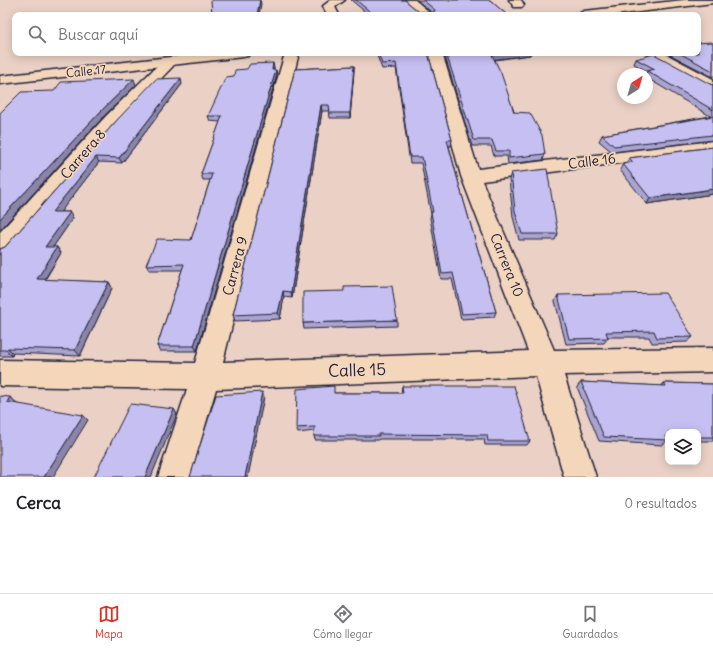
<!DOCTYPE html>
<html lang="es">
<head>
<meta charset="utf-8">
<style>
	:root { --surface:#fff; --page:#f2f2f2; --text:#202124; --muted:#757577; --line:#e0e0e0; --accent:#d93025 }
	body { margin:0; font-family:Delius,sans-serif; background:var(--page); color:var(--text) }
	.controls { position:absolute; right:12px; bottom:12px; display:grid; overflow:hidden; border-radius:8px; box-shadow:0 2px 10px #0003 }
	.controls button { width:36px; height:36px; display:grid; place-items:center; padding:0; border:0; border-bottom:1px solid var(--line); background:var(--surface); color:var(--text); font:20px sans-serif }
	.compass { position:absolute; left:617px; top:68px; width:36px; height:36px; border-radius:50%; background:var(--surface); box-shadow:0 2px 10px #0003; rotate:37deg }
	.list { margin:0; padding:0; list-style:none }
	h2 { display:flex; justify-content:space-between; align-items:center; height:52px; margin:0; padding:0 16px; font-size:17px }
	h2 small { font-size:13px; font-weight:400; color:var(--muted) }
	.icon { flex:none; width:22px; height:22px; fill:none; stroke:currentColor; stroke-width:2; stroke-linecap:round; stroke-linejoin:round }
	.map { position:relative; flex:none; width:713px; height:477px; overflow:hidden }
	.search { position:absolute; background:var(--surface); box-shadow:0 2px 10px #0003; left:12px; right:12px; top:12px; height:44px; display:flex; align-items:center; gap:10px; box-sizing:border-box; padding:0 14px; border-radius:8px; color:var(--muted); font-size:15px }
	.sheet { height:116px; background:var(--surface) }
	nav { display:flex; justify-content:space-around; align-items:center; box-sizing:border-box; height:56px; border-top:1px solid var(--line); background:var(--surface); font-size:11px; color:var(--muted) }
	nav a { display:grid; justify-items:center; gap:2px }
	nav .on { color:var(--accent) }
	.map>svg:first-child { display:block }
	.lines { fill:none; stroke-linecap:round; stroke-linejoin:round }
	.minor-casing { stroke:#22223b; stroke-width:3 }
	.highway-casing { stroke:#22223b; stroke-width:3 }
	.minor { fill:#f4d6ba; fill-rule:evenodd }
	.highway { fill:#f4d6ba; fill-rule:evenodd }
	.wall { fill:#aaa4d0; stroke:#22223b }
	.shaded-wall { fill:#8b86a9; stroke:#22223b }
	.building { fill:#c6bff2; stroke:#22223b }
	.labels { text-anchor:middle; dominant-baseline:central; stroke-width:3.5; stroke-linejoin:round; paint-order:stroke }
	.far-street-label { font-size:12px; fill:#22223b; stroke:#f4d6ba }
	.street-label { font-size:14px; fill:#22223b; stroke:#f4d6ba }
	.near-street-label { font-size:17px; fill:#22223b; stroke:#f4d6ba }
</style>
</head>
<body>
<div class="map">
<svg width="713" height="477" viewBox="0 0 713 477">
	<rect width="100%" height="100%" fill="#ebd1c5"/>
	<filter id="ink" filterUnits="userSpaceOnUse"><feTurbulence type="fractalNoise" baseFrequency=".025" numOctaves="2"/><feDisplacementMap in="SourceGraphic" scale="8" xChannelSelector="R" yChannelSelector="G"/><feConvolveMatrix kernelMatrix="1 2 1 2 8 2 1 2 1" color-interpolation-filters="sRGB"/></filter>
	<g filter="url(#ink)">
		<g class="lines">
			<g class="minor-casing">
				<path id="minor" d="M 331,0 L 345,0 L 335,7 L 339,15 L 327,15 L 323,6 Z
					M 402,0 L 415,0 L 433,15 L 420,15 Z
					M 509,0 L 521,0 L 524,5 L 522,7 L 514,7 Z
					M 285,53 L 299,53 L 223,362 L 528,351 L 461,176 L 428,53 L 442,53 L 478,169 L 713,141 L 713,151 L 482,181 L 554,350 L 713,348 L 713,372 L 564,375 L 596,477 L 564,477 L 536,376 L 216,389 L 190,477 L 158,477 L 187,389 L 0,386 L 0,360 L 195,363 Z
					M 647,53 L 664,53 L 713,79 L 713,89 L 708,88 L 649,56 Z
					M 168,59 L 173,60 L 175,63 L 173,66 L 118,124 L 8,252 L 0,254 L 0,232 L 106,116 L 163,60 Z"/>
			</g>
			<g class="highway-casing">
				<path id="highway" d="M 684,0 L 713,0 L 713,3 L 614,15 L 578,15 L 580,13 L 584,11 Z
					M 206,53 L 250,53 L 248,56 L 243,57 L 0,84 L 0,76 Z"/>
			</g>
			<use href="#minor" class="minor"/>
			<use href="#highway" class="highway"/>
		</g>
		<path class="wall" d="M 351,0 L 405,0 L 419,12 L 431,12 L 417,0 L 490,0 L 507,15 L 369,15 Z
			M 713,43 L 713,77 L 669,54 L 670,53 L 698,53 Z
			M 376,53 L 428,53 L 452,140 L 451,146 L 449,146 L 460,188 L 496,312 L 494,317 L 461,319 L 452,279 L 441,279 L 430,218 L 431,214 L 421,163 L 410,163 L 396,68 L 382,69 Z
			M 444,53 L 531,53 L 530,55 L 495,60 L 514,112 L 545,154 L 543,160 L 508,164 L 507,156 L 494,156 L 491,146 L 472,146 Z
			M 636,59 L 713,85 L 713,140 L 612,152 L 599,141 L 602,135 L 710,116 L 647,78 L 647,74 L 646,74 L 647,71 L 634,64 Z
			M 354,66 L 350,118 L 330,118 L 329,111 L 322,111 L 292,298 L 284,297 L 280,319 L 235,321 L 233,315 L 295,69 Z
			M 274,68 L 274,70 L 277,75 L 197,351 L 160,351 L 157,346 L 182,270 L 149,270 L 146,265 L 191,240 L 210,180 L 203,180 L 201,174 L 220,122 L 210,121 L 208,116 L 234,76 Z
			M 182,84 L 122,163 L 99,162 L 60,212 L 70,212 L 73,218 L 53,247 L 57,247 L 61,253 L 45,280 L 109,282 L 112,288 L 80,356 L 13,353 L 12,356 L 0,356 L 0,249 L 5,247 L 117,120 Z
			M 713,147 L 713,194 L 647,204 L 620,170 L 623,164 L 626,164 L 629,158 Z
			M 511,173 L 558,234 L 555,240 L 519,240 L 513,217 L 509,179 Z
			M 558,295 L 693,337 L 687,342 L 652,343 L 649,337 L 608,337 L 608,338 L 604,343 L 566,344 L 555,301 Z
			M 397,320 L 397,326 L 304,329 L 303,323 Z
			M 581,382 L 661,386 L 664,383 L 713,384 L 713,441 L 698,441 L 698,432 L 668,432 L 668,441 L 667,441 L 662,445 L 599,441 L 577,387 Z
			M 402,386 L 530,441 L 527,445 L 485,445 L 484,439 L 379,439 L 378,440 L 315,440 L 314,436 L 315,431 L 298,433 L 296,428 L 334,393 L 401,393 Z"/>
		<path class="shaded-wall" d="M 260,0 L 261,4 L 259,15 L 257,15 Z
			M 511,53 L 531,53 L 530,55 L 491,60 L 492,55 Z
			M 273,63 L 274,68 L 272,75 L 272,70 Z
			M 354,66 L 354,72 L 350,118 L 350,113 Z
			M 276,70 L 277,75 L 197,351 L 194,346 Z
			M 181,78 L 182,84 L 122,163 L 119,158 Z
			M 134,79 L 136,85 L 105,115 L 0,230 L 0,219 L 102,110 Z
			M 321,105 L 322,111 L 292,298 L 291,292 Z
			M 96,157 L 99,162 L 56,218 L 52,212 Z
			M 713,189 L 713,194 L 647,204 L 650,198 Z
			M 70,212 L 73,218 L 49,253 L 45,247 Z
			M 57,247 L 61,253 L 41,285 L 37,279 Z
			M 109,282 L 112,288 L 80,356 L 75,350 Z
			M 283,291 L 284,297 L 280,319 L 278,313 Z
			M 8,348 L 13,353 L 12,356 L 6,350 Z
			M 262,392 L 264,397 L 248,477 L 245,477 Z
			M 10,397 L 16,402 L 13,407 L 7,402 Z
			M 174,409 L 177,414 L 151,477 L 145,477 Z
			M 83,415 L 88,420 L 53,477 L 44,477 Z"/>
		<path class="building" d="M 211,0 L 260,0 L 257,15 L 212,15 Z
			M 356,0 L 405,0 L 419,12 L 434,12 L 435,10 L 423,0 L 490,0 L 507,15 L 374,15 Z
			M 711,42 L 713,43 L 713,71 L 679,53 L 698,53 L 698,43 Z
			M 378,53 L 428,53 L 452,140 L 447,140 L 460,188 L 496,312 L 462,314 L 453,273 L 442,274 L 431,212 L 433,212 L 422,157 L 410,157 L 396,63 L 382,64 Z
			M 446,53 L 511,53 L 492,55 L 501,73 L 514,112 L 530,113 L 542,135 L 545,154 L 509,158 L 509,151 L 496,151 L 492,140 L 474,140 Z
			M 654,54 L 710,84 L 713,85 L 713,110 L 647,71 L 655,69 L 636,59 Z
			M 273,63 L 272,70 L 276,70 L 194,346 L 157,346 L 184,264 L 146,265 L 157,239 L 191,240 L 212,174 L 201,174 L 222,116 L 208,116 L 226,77 L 234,76 L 235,70 L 247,69 L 250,64 Z
			M 354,66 L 350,113 L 330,113 L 329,105 L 321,105 L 291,292 L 283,291 L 278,313 L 233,315 L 295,69 Z
			M 181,78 L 119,158 L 96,157 L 52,212 L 70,212 L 45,247 L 57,247 L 37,279 L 109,282 L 75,350 L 8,348 L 6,350 L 0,350 L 0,249 L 5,247 L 117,120 L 156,79 Z
			M 134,79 L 102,110 L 0,219 L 0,113 L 21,92 L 54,91 L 61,82 Z
			M 713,116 L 713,135 L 614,146 L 602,135 Z
			M 713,147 L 713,189 L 650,198 L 623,164 L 633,162 L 629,158 Z
			M 547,169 L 558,234 L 522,234 L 515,211 L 511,173 Z
			M 392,286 L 397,320 L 303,323 L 303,292 L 344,291 L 344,287 Z
			M 665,293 L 693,337 L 657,338 L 654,331 L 606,332 L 608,338 L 569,339 L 558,295 Z
			M 581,382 L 666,386 L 664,383 L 713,384 L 713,437 L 698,437 L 698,432 L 668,432 L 668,436 L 666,436 L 668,440 L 604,437 Z
			M 334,386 L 334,393 L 403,393 L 402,386 L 514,386 L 530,441 L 488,441 L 487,435 L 379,434 L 379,436 L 314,436 L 315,427 L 296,428 L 297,389 Z
			M 262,392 L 245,477 L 190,477 L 216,395 Z
			M 0,396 L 10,397 L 7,402 L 83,415 L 44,477 L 0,477 Z
			M 130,404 L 174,409 L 145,477 L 94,477 Z"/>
	</g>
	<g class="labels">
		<g class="far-street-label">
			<text transform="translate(86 71) rotate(-6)">Calle 17</text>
		</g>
		<g class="street-label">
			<text transform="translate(83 154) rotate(-49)">Carrera 8</text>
			<text transform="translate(592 161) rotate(-7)">Calle 16</text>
			<text transform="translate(507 265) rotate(68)">Carrera 10</text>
			<text transform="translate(235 266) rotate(-75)">Carrera 9</text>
		</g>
		<g class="near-street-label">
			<text transform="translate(357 370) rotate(-2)">Calle 15</text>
		</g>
	</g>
</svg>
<div class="controls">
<button><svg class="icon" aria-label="layers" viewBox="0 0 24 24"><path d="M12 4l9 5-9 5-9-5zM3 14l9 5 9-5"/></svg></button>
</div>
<svg class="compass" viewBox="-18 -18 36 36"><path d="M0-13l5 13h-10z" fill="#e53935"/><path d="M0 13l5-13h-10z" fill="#757577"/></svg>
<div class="search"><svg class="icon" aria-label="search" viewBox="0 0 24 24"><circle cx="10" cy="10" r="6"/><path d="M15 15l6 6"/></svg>Buscar aquí</div>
</div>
<section class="sheet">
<h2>Cerca<small>0 resultados</small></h2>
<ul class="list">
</ul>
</section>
<nav>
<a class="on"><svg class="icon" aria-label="map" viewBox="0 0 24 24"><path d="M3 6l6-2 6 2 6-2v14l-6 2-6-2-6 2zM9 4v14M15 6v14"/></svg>Mapa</a>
<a><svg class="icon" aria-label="directions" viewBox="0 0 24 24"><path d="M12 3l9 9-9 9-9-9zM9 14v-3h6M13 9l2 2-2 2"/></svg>Cómo llegar</a>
<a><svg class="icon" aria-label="saved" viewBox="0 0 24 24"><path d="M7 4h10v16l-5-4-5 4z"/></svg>Guardados</a>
</nav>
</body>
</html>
